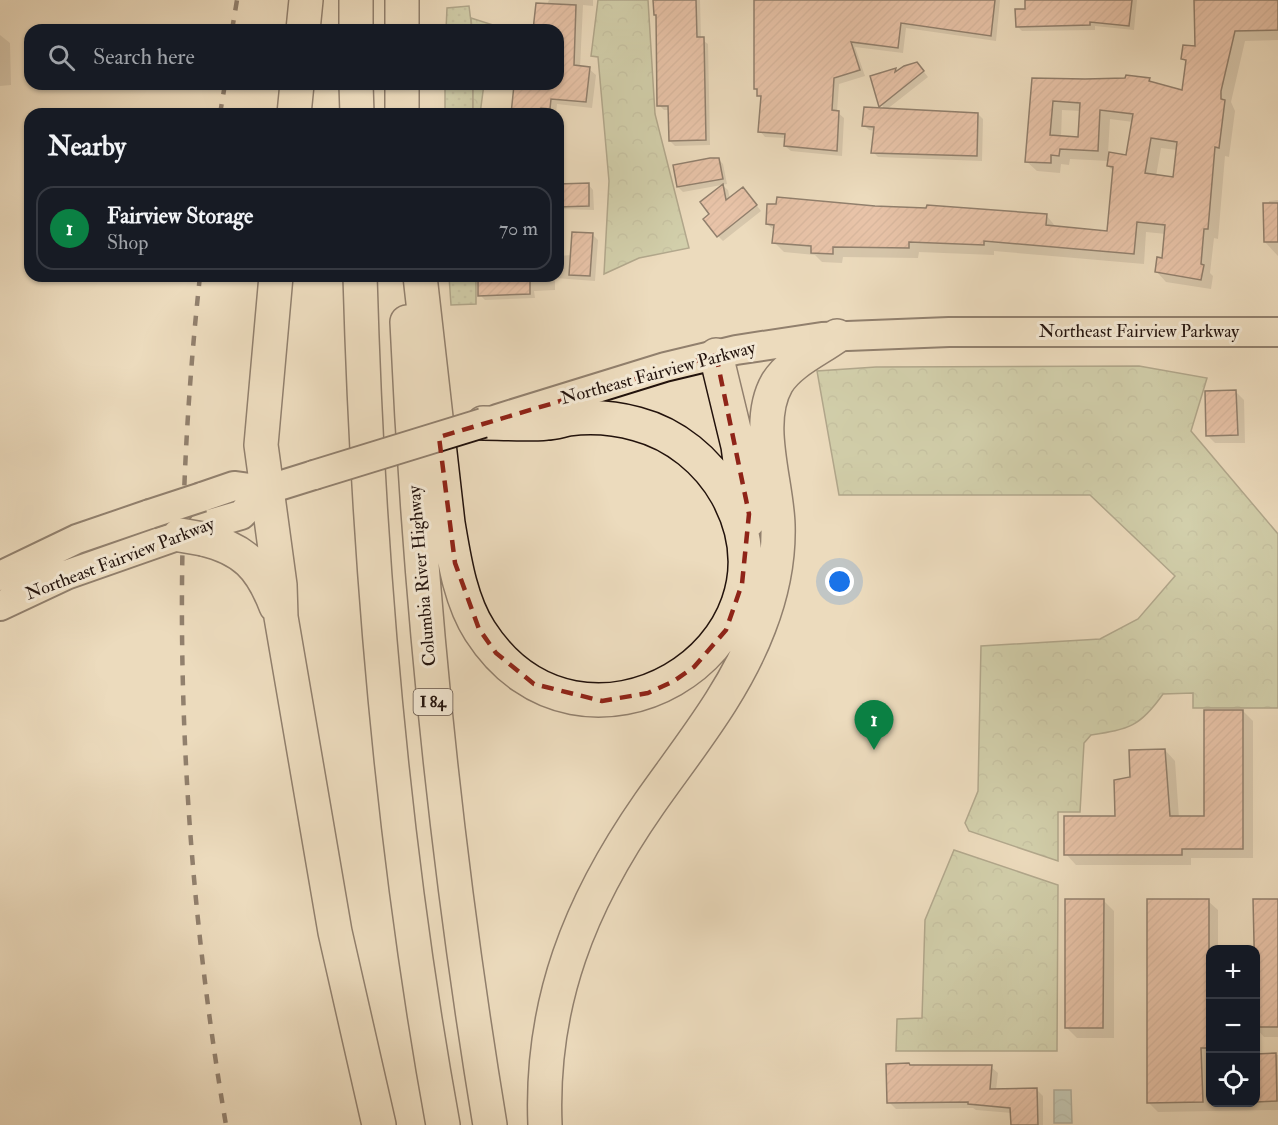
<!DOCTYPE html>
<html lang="en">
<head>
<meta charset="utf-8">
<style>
	:root { --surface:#171b24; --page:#242831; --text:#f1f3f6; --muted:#9ea1a6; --line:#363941; --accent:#0b8043 }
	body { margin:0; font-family:"IM FELL Double Pica",serif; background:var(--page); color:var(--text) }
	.controls { position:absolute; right:18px; bottom:18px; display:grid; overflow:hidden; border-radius:12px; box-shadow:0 2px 4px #0004 }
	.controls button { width:54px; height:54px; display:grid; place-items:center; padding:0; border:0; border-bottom:2px solid var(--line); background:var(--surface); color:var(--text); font:30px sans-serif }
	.you { position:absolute; left:840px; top:582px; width:21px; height:21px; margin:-15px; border:4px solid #fff; border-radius:50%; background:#1a73e8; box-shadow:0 0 0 9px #1a73e833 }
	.badge { display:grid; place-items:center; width:39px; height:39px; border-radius:50%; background:var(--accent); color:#fff; font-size:20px; font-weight:700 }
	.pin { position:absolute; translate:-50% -50px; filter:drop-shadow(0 2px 3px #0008) }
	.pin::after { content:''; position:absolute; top:32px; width:21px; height:18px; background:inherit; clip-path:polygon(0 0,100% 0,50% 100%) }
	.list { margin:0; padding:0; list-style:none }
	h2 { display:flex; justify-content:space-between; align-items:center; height:78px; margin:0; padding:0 24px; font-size:26px }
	h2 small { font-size:20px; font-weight:400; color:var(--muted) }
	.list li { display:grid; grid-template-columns:39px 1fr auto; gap:18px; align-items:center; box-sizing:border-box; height:84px; margin:0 12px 12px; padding:0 12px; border:2px solid var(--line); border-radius:18px }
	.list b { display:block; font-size:22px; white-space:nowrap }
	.list p { margin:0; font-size:20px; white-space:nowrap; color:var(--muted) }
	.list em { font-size:20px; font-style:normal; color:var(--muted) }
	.icon { flex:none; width:33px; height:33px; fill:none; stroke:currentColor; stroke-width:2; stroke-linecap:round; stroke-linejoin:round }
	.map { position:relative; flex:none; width:1278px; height:1125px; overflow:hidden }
	.search { position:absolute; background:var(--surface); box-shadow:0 2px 4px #0004; left:24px; top:24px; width:540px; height:66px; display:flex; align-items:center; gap:15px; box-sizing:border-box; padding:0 21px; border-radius:18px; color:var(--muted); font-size:22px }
	.panel { position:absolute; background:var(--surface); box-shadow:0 2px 4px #0004; left:24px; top:108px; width:540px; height:174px; border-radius:18px }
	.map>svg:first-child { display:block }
	.grass { fill:url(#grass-dots); stroke:#6a6a51; stroke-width:1.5 }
	.forest { fill:url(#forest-crowns); stroke:#6a6a51; stroke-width:1.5 }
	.water { fill:url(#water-waves); stroke:#697771; stroke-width:1.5 }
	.shadow { fill:#0003; fill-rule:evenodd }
	.building { fill:url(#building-hatch); stroke:#22120c; stroke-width:1.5; fill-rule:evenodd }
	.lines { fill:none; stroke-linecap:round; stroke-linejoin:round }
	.major-casing { stroke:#22120c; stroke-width:32 }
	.highway-casing { stroke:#22120c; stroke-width:36 }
	.major { stroke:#ecdbbd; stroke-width:28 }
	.highway { stroke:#ecdbbd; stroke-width:33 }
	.rail { stroke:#22120c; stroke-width:4.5; stroke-dasharray:10 10; stroke-linecap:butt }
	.major-bridge-casing { stroke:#22120c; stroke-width:32; stroke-linecap:butt }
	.highway-bridge-casing { stroke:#22120c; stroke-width:36; stroke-linecap:butt }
	.major-bridge { stroke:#ecdbbd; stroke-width:28 }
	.highway-bridge { stroke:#ecdbbd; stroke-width:33 }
	.marked { fill:none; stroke:#8f2418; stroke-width:4.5; stroke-dasharray:12 8; stroke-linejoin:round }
	.labels { text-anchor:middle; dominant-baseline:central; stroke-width:6; stroke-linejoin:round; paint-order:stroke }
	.shield { fill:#f3e8d4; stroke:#615248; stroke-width:1.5 }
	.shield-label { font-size:16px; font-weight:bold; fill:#22120c }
	.street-label { font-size:18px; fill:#22120c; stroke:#f3e8d4 }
</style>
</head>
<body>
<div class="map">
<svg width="1278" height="1125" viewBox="0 0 1278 1125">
	<defs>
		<pattern id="grass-dots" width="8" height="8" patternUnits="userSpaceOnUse" patternTransform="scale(1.5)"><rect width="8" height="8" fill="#b2c196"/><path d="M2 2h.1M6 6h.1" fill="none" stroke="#99a580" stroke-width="1.8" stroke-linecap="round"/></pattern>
		<pattern id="forest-crowns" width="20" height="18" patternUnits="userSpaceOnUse" patternTransform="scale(1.5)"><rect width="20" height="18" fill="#b2c196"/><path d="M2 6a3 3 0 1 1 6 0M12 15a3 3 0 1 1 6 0" fill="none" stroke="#99a580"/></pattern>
		<pattern id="water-waves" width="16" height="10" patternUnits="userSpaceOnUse" patternTransform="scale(1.5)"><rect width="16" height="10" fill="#99bbb4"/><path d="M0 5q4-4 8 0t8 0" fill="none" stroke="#84a09a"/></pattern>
		<pattern id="building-hatch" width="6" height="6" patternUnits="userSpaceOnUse" patternTransform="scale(1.5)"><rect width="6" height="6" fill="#e3a68e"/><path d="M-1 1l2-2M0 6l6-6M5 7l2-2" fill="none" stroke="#c28e79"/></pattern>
	</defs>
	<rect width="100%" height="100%" fill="#ecdbbd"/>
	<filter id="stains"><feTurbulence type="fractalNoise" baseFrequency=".00333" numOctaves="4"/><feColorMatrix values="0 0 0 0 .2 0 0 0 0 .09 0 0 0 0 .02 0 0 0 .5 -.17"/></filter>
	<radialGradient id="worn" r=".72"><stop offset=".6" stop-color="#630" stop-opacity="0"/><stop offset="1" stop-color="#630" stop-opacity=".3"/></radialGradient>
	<path class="grass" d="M 469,6 L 472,30 L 446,30 L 447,8 Z
		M 445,84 L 473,84 L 473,114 L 445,114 Z
		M 449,276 L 476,276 L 476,304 L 451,305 Z"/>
	<path class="forest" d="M 598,0 L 648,0 L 655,114 L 689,248 L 639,258 L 604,274 L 609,181 L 598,57 L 591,56 Z
		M 471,18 L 493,25 L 492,30 L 472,30 Z
		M 473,84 L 484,84 L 480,114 L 473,114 Z
		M 1139,366 L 1207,378 L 1191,431 L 1278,534 L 1278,708 L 1193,708 L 1193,693 L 1163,694 C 1140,727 1129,729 1091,735 L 1084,743 L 1080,812 L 1058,812 L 1058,861 L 969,831 L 965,823 L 978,791 L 981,646 L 1100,639 L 1138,619 L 1175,576 L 1090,495 L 839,495 L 817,371 L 876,367 Z
		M 954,850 L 1058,885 L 1057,1051 L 896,1051 L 897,1019 L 922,1018 L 925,920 Z"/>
	<path class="water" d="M 1054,1090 L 1071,1090 L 1072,1123 L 1054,1123 Z"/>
	<path class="shadow" d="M 549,0 L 593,0 L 593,6 L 583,5 L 580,68 L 589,69 L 596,75 L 592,108 L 557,104 L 556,114 L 513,114 L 550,90 L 550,84 L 558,84 L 558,30 L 535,30 Z
		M 655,0 L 700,0 L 701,39 L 708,44 L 710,145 L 675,146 L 670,141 L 669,110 L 664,110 L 659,105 L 658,17 Z
		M 755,0 L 1000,0 L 996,41 L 906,28 L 903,53 L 855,47 L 865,76 L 839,84 L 837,112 L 844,118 L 842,156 L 791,151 L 785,146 L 786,138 L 765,137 L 760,131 L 762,98 L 755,88 Z
		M 1026,0 L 1137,0 L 1134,30 L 1095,26 L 1095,30 L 1022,31 L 1017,26 L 1027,10 Z
		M 1195,0 L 1278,0 L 1278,40 L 1245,41 L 1231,102 L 1235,111 L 1229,157 L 1225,156 L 1218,239 L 1214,238 L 1210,273 L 1213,276 L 1211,289 L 1166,282 L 1156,271 L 1163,259 L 1166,234 L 1146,232 L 1144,264 L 994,251 L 994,255 L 919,252 L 918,258 L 843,257 L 842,263 L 822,262 L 815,255 L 784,252 L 774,242 L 775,231 L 767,224 L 875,208 L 1046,215 L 1056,227 L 1109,232 L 1114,172 L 1108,166 L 1109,161 L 1070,159 L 1069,165 L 1061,164 L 1060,173 L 1037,171 L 1026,161 L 1033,79 L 1149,79 L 1154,84 L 1183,92 L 1187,63 L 1182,58 L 1197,48 ZM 1062,110 L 1081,111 L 1079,138 L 1061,137 ZM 1110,119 L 1133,122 L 1128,156 L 1108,153 ZM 1161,148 L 1177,150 L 1174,179 L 1156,176 Z
		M 0,35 L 10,43 L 11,85 L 0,86 Z
		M 921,68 L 928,77 L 886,110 L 978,114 L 983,119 L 982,161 L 878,157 L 873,152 L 875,131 L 869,130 L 864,125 L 884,110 L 872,77 L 895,70 L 898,72 Z
		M 718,159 L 723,164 L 727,184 L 683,192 L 678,187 Z
		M 588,184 L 593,190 L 594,210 L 558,209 L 558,189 Z
		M 723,186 L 728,190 L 730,199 L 748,194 L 761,211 L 723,241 L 718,236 L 711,214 Z
		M 1278,200 L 1278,256 L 1265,242 L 1269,201 Z
		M 593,235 L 598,240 L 595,281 L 555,278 L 555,290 L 534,291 L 535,298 L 485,300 L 480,295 L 479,276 L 558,276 L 558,256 L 572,255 Z
		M 1236,392 L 1244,400 L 1245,443 L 1215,443 L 1207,435 Z
		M 1243,711 L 1253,721 L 1253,858 L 1191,858 L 1191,865 L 1076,865 L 1066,854 L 1117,818 L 1131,778 L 1165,750 L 1175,761 L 1179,818 L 1206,818 Z
		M 1103,900 L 1114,911 L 1114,1038 L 1077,1038 L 1066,1027 Z
		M 1208,901 L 1218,910 L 1218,950 L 1210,950 L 1210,1102 L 1256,1102 L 1256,1055 L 1278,1055 L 1278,1110 L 1158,1112 L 1149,1103 Z
		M 1254,901 L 1278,901 L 1278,1037 L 1264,1037 L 1256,1028 Z
		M 991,1067 L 998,1073 L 996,1090 L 1036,1089 L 1043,1096 L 1043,1125 L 1012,1125 L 1012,1113 L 976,1110 L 973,1108 L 896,1109 L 889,1102 Z"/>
	<path class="building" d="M 653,0 L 696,0 L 697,37 L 704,37 L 706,140 L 669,141 L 668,106 L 657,106 L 656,15 L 654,15 Z
		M 754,0 L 995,0 L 991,36 L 901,23 L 898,48 L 851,42 L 860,70 L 834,78 L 832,110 L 839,111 L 837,151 L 784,146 L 785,134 L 758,132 L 761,96 L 757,96 L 757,89 L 754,89 Z
		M 1025,0 L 1132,0 L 1129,26 L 1090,22 L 1090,25 L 1016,27 L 1015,9 L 1025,9 Z
		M 1194,0 L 1278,0 L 1278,30 L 1235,31 L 1221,91 L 1221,99 L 1225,100 L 1219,148 L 1215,147 L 1208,229 L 1204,229 L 1201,264 L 1204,265 L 1201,280 L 1155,272 L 1157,257 L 1162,258 L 1165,225 L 1137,222 L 1134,254 L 984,241 L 984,245 L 909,242 L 909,248 L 833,247 L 833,254 L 811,253 L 811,246 L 772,243 L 774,225 L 766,224 L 767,204 L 776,204 L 777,197 L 875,206 L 926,208 L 927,205 L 1047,214 L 1046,225 L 1107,231 L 1113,167 L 1107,166 L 1109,152 L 1126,155 L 1133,114 L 1100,110 L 1098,151 L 1060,149 L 1059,156 L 1051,155 L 1051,163 L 1025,162 L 1032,78 L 1085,79 L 1125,78 L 1126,75 L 1150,78 L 1149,81 L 1182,90 L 1186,60 L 1181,59 L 1183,45 L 1195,46 ZM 1053,101 L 1080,103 L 1078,137 L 1050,135 ZM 1151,138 L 1177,142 L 1173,177 L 1145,173 Z
		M 536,3 L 576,5 L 574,65 L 590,67 L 586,102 L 551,99 L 550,109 L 541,108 L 540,114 L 511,114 L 514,85 L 548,89 L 549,84 L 558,84 L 558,30 L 533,30 Z
		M 917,62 L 924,71 L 879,107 L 870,76 L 896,68 L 895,72 L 904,66 Z
		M 864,107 L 978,113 L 977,156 L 871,153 L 874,127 L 862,126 Z
		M 710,158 L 719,158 L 723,179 L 677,187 L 673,165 Z
		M 589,183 L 589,206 L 558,207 L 558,184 Z
		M 723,184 L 726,200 L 743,187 L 757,205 L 717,237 L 703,219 L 709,214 L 700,202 Z
		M 1263,203 L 1278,203 L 1278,242 L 1264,242 Z
		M 572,232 L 593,233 L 590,276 L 569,275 Z
		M 478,276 L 530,276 L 530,294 L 478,296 Z
		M 1236,390 L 1238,435 L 1206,436 L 1205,391 Z
		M 1204,710 L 1243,710 L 1243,849 L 1182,849 L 1182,855 L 1064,855 L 1064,816 L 1115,816 L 1114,780 L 1130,777 L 1129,750 L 1165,749 L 1170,816 L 1204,816 Z
		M 1065,899 L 1104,899 L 1103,1028 L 1065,1028 Z
		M 1147,899 L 1209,899 L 1209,1048 L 1201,1048 L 1203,1102 L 1147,1103 Z
		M 1253,899 L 1278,899 L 1278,1027 L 1256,1027 Z
		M 1276,1053 L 1277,1101 L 1256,1102 L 1256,1054 Z
		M 909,1063 L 910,1065 L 992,1065 L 990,1089 L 1037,1088 L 1038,1125 L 1011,1125 L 1010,1108 L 968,1104 L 968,1102 L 887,1103 L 886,1064 Z"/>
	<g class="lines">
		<g class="major-casing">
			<path id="major" d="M 497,419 L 665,367 L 736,350 L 822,337 L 949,332 L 1278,332
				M 202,497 L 234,486 L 266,490 L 314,475
				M 203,526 L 241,515 L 266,490
				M 0,576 L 77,539 L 150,514
				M 0,606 L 66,575 L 180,535"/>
		</g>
		<g class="highway-casing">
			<path id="highway" d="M 303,30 L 306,0
				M 356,30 L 356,0
				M 402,30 L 402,0
				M 356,84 L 357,114
				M 402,84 L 402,114
				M 294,114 L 297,84
				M 276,276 L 261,445 L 280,585 L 281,617 L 335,932 L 379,1125
				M 360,276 C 368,560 392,846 443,1125
				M 420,276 L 448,523 C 454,558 460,600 480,631 C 581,788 811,649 727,495 C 708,461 675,434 637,424 C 615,418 592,416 569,419 C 562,420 555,423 547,423 C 526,425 504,423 483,423
				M 407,322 C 419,591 446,859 490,1125
				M 716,355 L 738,446 L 748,521
				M 203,539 C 244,549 261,567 276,606
				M 545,1125 C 540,1003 580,903 649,804 C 689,747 734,693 759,627 C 771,596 779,560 778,525 C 777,482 754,423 777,383 C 790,362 818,350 837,336"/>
		</g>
		<use href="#major" class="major"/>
		<use href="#highway" class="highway"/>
		<path class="rail" d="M 232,30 L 237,0
			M 220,114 L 225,84
			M 200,276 C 169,560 178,843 226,1125"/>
		<g class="major-bridge-casing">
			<path id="major-bridge" d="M 314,475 L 483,423
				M 150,514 L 202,497"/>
		</g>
		<g class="highway-bridge-casing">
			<path id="highway-bridge" d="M 180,535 L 203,539"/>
		</g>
		<use href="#major-bridge" class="major-bridge"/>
		<use href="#highway-bridge" class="highway-bridge"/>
	</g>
	<path d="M0 0H1278V1125H0ZM 716,355 L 749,514 L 742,584 L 726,630 L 694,667 L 674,681 L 648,693 L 602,701 L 534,684 L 496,653 L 479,629 L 455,563 L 439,437 Z" fill="#ecdbbd" fill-opacity=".55" fill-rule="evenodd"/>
	<path class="marked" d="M 716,355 L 749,514 L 742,584 L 726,630 L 694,667 L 674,681 L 648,693 L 602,701 L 534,684 L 496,653 L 479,629 L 455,563 L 439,437 Z"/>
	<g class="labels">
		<rect class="shield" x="413.5" y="689" width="39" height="26" rx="4.5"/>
		<g class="shield-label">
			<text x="433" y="702">I 84</text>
		</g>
		<g class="street-label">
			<text x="1139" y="331">Northeast Fairview Parkway</text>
			<text transform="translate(658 373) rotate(-15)">Northeast Fairview Parkway</text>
			<text transform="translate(120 559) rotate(-21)">Northeast Fairview Parkway</text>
			<text transform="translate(422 576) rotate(-95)">Columbia River Highway</text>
		</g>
	</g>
	<rect width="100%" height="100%" filter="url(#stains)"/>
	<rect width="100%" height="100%" fill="url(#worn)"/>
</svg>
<div class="controls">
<button>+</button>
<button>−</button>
<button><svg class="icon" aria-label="locate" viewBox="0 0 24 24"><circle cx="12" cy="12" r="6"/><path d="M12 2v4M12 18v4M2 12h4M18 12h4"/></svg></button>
</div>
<div class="you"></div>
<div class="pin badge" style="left:874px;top:750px">1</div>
<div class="search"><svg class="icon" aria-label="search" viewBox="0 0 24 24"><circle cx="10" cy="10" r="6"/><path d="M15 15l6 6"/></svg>Search here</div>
<section class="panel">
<h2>Nearby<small></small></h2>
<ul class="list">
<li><span class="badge">1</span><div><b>Fairview Storage</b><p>Shop</p></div><em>70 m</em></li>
</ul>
</section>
</div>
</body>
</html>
